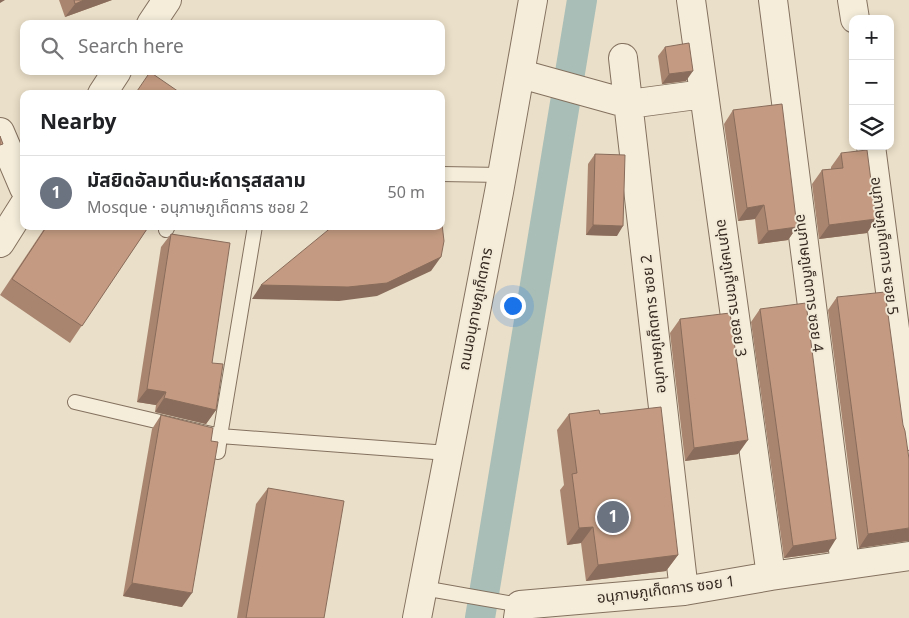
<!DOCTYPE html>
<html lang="en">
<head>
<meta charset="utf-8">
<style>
	:root { --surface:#fff; --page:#f2f2f2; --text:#202124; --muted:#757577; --line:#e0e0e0; --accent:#8d3538 }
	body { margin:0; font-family:Georgia,"Noto Sans Thai",serif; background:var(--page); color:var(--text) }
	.controls { position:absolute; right:15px; top:15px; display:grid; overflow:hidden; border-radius:10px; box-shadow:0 2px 8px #0003 }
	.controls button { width:45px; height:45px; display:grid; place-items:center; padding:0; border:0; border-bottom:1px solid var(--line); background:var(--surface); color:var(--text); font:25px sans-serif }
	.you { position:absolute; left:512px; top:305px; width:18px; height:18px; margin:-12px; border:4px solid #fff; border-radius:50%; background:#1a73e8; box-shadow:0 0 0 8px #1a73e833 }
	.badge { display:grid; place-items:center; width:32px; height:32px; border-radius:50%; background:var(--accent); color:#fff; font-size:16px; font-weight:700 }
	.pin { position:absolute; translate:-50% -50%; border:2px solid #fff; box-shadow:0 1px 5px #0006 }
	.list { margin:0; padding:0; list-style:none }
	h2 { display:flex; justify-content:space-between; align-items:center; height:65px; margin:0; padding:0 20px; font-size:21px }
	h2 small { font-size:16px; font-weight:400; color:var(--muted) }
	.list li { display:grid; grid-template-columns:32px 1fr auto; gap:15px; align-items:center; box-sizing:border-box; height:75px; padding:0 20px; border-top:1px solid var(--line) }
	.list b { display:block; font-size:19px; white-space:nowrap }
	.list p { margin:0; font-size:16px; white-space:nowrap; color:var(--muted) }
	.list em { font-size:16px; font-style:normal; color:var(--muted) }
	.icon { flex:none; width:28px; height:28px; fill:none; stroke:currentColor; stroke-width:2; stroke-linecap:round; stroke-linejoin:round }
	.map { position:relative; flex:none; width:909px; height:618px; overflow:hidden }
	.search { position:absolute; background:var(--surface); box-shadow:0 2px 8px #0003; left:20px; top:20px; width:425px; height:55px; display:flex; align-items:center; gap:12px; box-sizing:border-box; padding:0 18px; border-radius:10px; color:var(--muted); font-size:19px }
	.panel { position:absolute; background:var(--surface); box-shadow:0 2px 8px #0003; left:20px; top:90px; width:425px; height:140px; border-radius:10px }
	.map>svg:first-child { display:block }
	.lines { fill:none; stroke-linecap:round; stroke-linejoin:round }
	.canal { stroke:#a8beb7; stroke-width:30 }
	.service-casing { stroke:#84715f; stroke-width:16 }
	.minor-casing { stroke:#84715f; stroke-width:30 }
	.tertiary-casing { stroke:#84715f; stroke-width:30 }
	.service { stroke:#f5edda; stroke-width:14 }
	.minor { stroke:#f5edda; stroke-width:28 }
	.tertiary { stroke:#f5edda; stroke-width:28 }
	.wall { fill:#a98570 }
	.shaded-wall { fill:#896c5b }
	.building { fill:#c49b82; stroke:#896c5b }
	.labels { text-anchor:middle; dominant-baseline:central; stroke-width:4; stroke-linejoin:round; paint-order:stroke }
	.street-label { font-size:15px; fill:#362a21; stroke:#f2e9d7 }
</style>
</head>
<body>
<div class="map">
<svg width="909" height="618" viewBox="0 0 909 618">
	<rect width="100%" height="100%" fill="#eadfc8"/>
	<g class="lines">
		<path class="canal" d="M 480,618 L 582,0"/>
		<g class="service-casing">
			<path id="service" d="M 441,174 L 502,175
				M 166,230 L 168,226
				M 75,402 L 220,436 L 255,226
				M 218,452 L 220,436 L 448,453
				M 423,588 L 520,605"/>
		</g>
		<g class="minor-casing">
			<path id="minor" d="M 691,0 L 771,576
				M 773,0 L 845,565
				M 852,0 L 855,19
				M 151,24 L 167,0
				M 623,58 L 684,591
				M 521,74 L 629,104 L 704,94
				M 102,94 L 117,71
				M 0,132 L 24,188
				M 871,146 L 909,436
				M 0,243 L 24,205
				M 518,618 L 520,605 L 684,591 L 771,576 L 909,556"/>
		</g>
		<g class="tertiary-casing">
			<path id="tertiary" d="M 417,618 L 499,192 L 533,0"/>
		</g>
		<use href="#service" class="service"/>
		<use href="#minor" class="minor"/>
		<use href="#tertiary" class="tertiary"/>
	</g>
	<path class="wall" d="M 59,0 L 112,0 L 65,17 Z
		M 665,47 L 686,81 L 662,84 L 658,56 Z
		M 733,110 L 797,227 L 788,240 L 758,244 L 755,219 L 738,221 L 724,124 Z
		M 841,153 L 876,219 L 867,233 L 819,239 L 812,184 L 822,170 L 831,169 L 831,167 Z
		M 595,154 L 617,236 L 586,235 L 588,164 Z
		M 46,226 L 149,226 L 70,343 L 0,295 Z
		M 171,234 L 212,363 L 216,410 L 206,424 L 155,412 L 156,405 L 137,402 L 161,247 Z
		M 837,297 L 907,541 L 859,548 L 828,310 Z
		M 760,309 L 828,552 L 784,558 L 751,322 Z
		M 680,319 L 738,454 L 685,461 L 670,333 Z
		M 569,414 L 600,414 L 678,555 L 666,571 L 586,581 L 581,543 L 567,545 L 560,490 L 564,485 L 557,430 Z
		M 161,415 L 211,441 L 182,607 L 123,596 L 152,429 Z
		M 268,488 L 324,618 L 237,618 L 256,504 Z"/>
	<path class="shaded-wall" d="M 0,0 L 5,0 L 0,3 Z
		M 84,0 L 112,0 L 65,17 L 75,4 Z
		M 693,71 L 686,81 L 662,84 L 669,74 Z
		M 764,205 L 755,219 L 738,221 L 747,208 Z
		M 876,219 L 867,233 L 819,239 L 829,225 Z
		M 593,225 L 623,226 L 617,236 L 586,235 Z
		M 797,227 L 788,240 L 758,244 L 768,231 Z
		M 441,257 L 431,271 L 377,296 L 339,301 L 252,299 L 261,285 Z
		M 147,389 L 166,392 L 156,405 L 137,402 Z
		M 164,398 L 216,410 L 206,424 L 155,412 Z
		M 748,440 L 738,454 L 685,461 L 694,448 Z
		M 593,527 L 581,543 L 567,545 L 579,528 Z
		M 909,528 L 909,541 L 907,541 L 859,548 L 868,534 Z
		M 836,539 L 828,552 L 784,558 L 793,546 Z
		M 678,555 L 666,571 L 586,581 L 598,565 Z
		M 132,583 L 192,593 L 182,607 L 123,596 Z"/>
	<path class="building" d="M 74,0 L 84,0 L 75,4 Z
		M 689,43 L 693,71 L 669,74 L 665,47 Z
		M 150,72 L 182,94 L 135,94 Z
		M 782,104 L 797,227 L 768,231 L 764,205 L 747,208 L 733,110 Z
		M 0,136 L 3,144 L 0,145 Z
		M 867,150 L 876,219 L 829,225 L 822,170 L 843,168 L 841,153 Z
		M 595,154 L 625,155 L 623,226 L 593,225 Z
		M 441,221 L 442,224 L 444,241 L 441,257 L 387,283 L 348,287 L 261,285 L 333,226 L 441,226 Z
		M 47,226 L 149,226 L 82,326 L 12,279 Z
		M 171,234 L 230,243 L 212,363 L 223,364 L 216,410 L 164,398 L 166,392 L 147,389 Z
		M 885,292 L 903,425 L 905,431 L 909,459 L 909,528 L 868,534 L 837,297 Z
		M 806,303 L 836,539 L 793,546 L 760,309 Z
		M 730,313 L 748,440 L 694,448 L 680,319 Z
		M 661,407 L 678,555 L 598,565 L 593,527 L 579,528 L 572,474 L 577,473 L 569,414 L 599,410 L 600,414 Z
		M 161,415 L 213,428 L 211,441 L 218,442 L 192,593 L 132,583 Z
		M 268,488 L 344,501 L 324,618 L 246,618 Z"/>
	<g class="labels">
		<g class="street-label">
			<text transform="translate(884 246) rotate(83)">อนุภาษภูเก็ตการ ซอย 5</text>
			<text transform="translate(809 283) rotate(83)">อนุภาษภูเก็ตการ ซอย 4</text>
			<text transform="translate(731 288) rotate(82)">อนุภาษภูเก็ตการ ซอย 3</text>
			<text transform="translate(476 309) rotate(-79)">ถนนอนุภาษภูเก็ตการ</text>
			<text transform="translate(654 324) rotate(-96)">อนุภาษภูเก็ตการ ซอย 2</text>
			<text transform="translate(666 590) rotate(-7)">อนุภาษภูเก็ตการ ซอย 1</text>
		</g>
	</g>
</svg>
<div class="controls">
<button>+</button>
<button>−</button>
<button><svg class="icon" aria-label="layers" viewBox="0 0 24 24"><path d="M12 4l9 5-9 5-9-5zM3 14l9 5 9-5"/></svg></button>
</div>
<div class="you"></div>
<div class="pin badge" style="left:613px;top:517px;background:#6b7280">1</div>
<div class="search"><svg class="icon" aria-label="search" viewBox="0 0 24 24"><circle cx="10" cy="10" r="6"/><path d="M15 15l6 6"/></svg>Search here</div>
<section class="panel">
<h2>Nearby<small></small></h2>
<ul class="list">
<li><span class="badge" style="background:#6b7280">1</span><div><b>มัสยิดอัลมาดีนะห์ดารุสสลาม</b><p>Mosque · อนุภาษภูเก็ตการ ซอย 2</p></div><em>50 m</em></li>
</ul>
</section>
</div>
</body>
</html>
